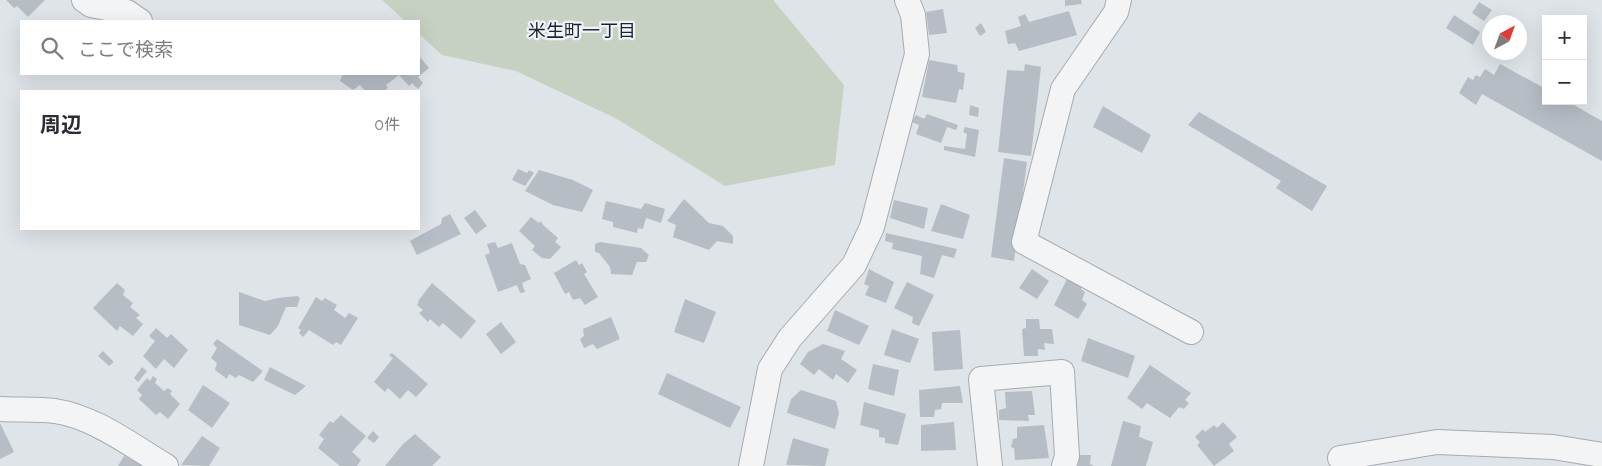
<!DOCTYPE html>
<html lang="ja">
<head>
<meta charset="utf-8">
<style>
	:root { --surface:#fff; --page:#f2f2f3; --text:#2b2b33; --muted:#7c7c81; --line:#e1e1e2 }
	body { margin:0; font-family:Raleway,"Noto Sans JP",sans-serif; background:var(--page); color:var(--text) }
	.controls { position:absolute; right:15px; top:15px; display:grid; overflow:hidden; border-radius:0px; box-shadow:0 5px 20px #0002 }
	.controls button { width:45px; height:45px; display:grid; place-items:center; padding:0; border:0; border-bottom:1px solid var(--line); background:var(--surface); color:var(--text); font:25px sans-serif }
	.compass { position:absolute; left:1482px; top:15px; width:45px; height:45px; border-radius:50%; background:var(--surface); box-shadow:0 5px 20px #0002; rotate:41deg }
	.list { margin:0; padding:0; list-style:none }
	h2 { display:flex; justify-content:space-between; align-items:center; height:65px; margin:0; padding:0 20px; font-size:21px }
	h2 small { font-size:16px; font-weight:400; color:var(--muted) }
	.icon { flex:none; width:28px; height:28px; fill:none; stroke:currentColor; stroke-width:2; stroke-linecap:round; stroke-linejoin:round }
	.map { position:relative; flex:none; width:1602px; height:466px; overflow:hidden }
	.search { position:absolute; background:var(--surface); box-shadow:0 5px 20px #0002; left:20px; top:20px; width:400px; height:55px; display:flex; align-items:center; gap:12px; box-sizing:border-box; padding:0 18px; border-radius:0px; color:var(--muted); font-size:19px }
	.panel { position:absolute; background:var(--surface); box-shadow:0 5px 20px #0002; left:20px; top:90px; width:400px; height:140px; border-radius:0px }
	.map>svg:first-child { display:block }
	.green { fill:#c7d1c1 }
	.building { fill:#b7bdc5 }
	.lines { fill:none; stroke-linecap:round; stroke-linejoin:round }
	.minor-casing { stroke:#a5abb2; stroke-width:26 }
	.minor { stroke:#f2f4f6; stroke-width:24 }
	.labels { text-anchor:middle; dominant-baseline:central; stroke-width:4.5; stroke-linejoin:round; paint-order:stroke }
	.neighbourhood-label { font-size:18px; fill:#1b242f; stroke:#eff2f6 }
</style>
</head>
<body>
<div class="map">
<svg width="1602" height="466" viewBox="0 0 1602 466">
	<rect width="100%" height="100%" fill="#dfe4e8"/>
	<path class="green" d="M 382,0 L 773,0 L 844,85 L 835,165 L 725,186 L 617,119 L 516,71 L 442,55 L 419,34 L 419,21 L 405,21 Z"/>
	<path class="building" d="M 6,0 L 45,0 L 28,17 L 17,6 L 14,8 Z
		M 1065,0 L 1081,0 L 1082,4 L 1065,6 Z
		M 1479,2 L 1492,10 L 1484,21 L 1472,13 Z
		M 943,9 L 947,33 L 929,35 L 926,12 Z
		M 1069,11 L 1077,35 L 1019,51 L 1015,43 L 1008,44 L 1005,31 L 1021,26 L 1018,17 L 1025,14 L 1029,22 Z
		M 1454,15 L 1480,32 L 1473,45 L 1446,28 Z
		M 981,23 L 986,32 L 980,36 L 975,28 Z
		M 419,56 L 429,68 L 418,77 L 423,83 L 418,89 L 412,83 L 409,86 L 399,75 L 386,85 L 388,88 L 384,91 L 365,91 L 360,85 L 353,90 L 340,81 L 343,74 L 419,74 Z
		M 929,60 L 957,65 L 958,72 L 965,73 L 963,90 L 959,89 L 956,103 L 922,97 Z
		M 1025,64 L 1041,67 L 1031,156 L 998,152 L 1007,70 L 1024,71 Z
		M 1500,64 L 1546,89 L 1546,101 L 1567,101 L 1602,121 L 1602,161 L 1482,94 L 1476,105 L 1459,93 L 1468,77 L 1473,80 L 1476,75 L 1480,77 L 1485,69 L 1494,75 Z
		M 970,105 L 979,108 L 978,117 L 969,115 Z
		M 1103,106 L 1151,135 L 1142,153 L 1093,127 Z
		M 1199,112 L 1327,186 L 1312,211 L 1276,188 L 1281,181 L 1188,125 Z
		M 927,114 L 958,125 L 956,130 L 947,127 L 941,143 L 916,134 L 919,125 L 912,122 L 916,115 L 924,119 Z
		M 965,127 L 979,130 L 975,157 L 944,150 L 944,146 L 965,149 L 967,134 L 963,132 Z
		M 1004,158 L 1027,162 L 1014,261 L 991,257 Z
		M 518,169 L 527,173 L 529,170 L 534,173 L 525,186 L 512,180 Z
		M 539,170 L 573,180 L 593,190 L 582,212 L 553,205 L 525,191 Z
		M 684,199 L 709,223 L 723,226 L 733,236 L 733,244 L 717,241 L 709,250 L 673,237 L 676,225 L 667,221 Z
		M 894,200 L 928,208 L 924,229 L 890,218 Z
		M 606,201 L 641,209 L 645,203 L 665,209 L 661,223 L 646,218 L 643,229 L 638,228 L 637,233 L 613,227 L 613,222 L 602,219 Z
		M 941,204 L 970,215 L 963,239 L 931,231 Z
		M 475,210 L 487,226 L 476,234 L 464,218 Z
		M 450,214 L 461,234 L 417,255 L 410,241 L 441,224 L 442,218 Z
		M 531,217 L 539,223 L 541,221 L 543,225 L 558,238 L 555,242 L 561,247 L 550,259 L 542,258 L 532,250 L 535,246 L 519,231 Z
		M 886,233 L 957,249 L 954,258 L 942,255 L 934,278 L 920,274 L 922,256 L 892,249 L 893,243 L 885,241 Z
		M 495,242 L 498,248 L 512,243 L 520,264 L 525,265 L 531,279 L 522,283 L 525,292 L 520,293 L 517,285 L 498,292 L 485,255 L 490,253 L 487,244 Z
		M 600,242 L 641,248 L 649,255 L 646,262 L 637,262 L 632,275 L 611,274 L 610,267 L 599,253 L 595,252 L 595,244 Z
		M 576,260 L 579,265 L 582,263 L 587,272 L 584,274 L 598,297 L 585,305 L 580,298 L 573,300 L 569,292 L 565,294 L 554,273 Z
		M 869,269 L 894,282 L 886,303 L 865,295 L 869,286 L 864,284 Z
		M 1032,269 L 1049,281 L 1037,299 L 1019,288 Z
		M 1068,277 L 1083,286 L 1081,289 L 1085,292 L 1082,300 L 1087,304 L 1078,319 L 1054,305 Z
		M 907,282 L 934,295 L 919,326 L 912,323 L 913,317 L 894,308 Z
		M 117,283 L 125,290 L 123,295 L 133,303 L 130,307 L 140,315 L 136,318 L 143,324 L 133,336 L 120,326 L 117,331 L 93,308 Z
		M 432,283 L 476,321 L 461,339 L 443,323 L 439,327 L 430,319 L 428,322 L 419,313 L 423,310 L 417,305 L 419,302 L 418,301 Z
		M 239,292 L 265,301 L 278,298 L 297,296 L 300,298 L 297,307 L 286,307 L 278,326 L 270,335 L 239,325 Z
		M 316,297 L 322,301 L 325,298 L 337,305 L 334,310 L 345,318 L 349,313 L 358,318 L 341,345 L 336,342 L 333,345 L 309,330 L 303,337 L 299,333 L 301,330 L 298,328 Z
		M 685,299 L 716,312 L 704,343 L 674,332 Z
		M 835,310 L 869,326 L 859,345 L 827,331 Z
		M 611,317 L 620,339 L 597,349 L 593,344 L 584,348 L 580,339 L 584,336 L 583,329 Z
		M 1026,319 L 1039,319 L 1040,329 L 1052,329 L 1054,344 L 1044,343 L 1045,350 L 1038,349 L 1038,356 L 1024,356 L 1022,329 L 1026,328 Z
		M 501,322 L 516,342 L 501,354 L 486,334 Z
		M 156,328 L 167,338 L 171,334 L 188,350 L 174,368 L 164,359 L 156,369 L 143,356 L 155,341 L 149,336 Z
		M 892,329 L 919,339 L 910,363 L 884,355 Z
		M 960,330 L 963,369 L 934,371 L 932,332 Z
		M 1088,338 L 1135,356 L 1128,378 L 1081,361 Z
		M 217,339 L 263,371 L 253,382 L 239,375 L 236,378 L 229,374 L 227,379 L 215,370 L 217,363 L 211,358 L 217,348 L 213,344 Z
		M 823,344 L 845,351 L 841,359 L 857,370 L 848,383 L 836,374 L 833,380 L 819,369 L 814,375 L 800,364 L 808,352 Z
		M 103,351 L 114,362 L 109,366 L 98,356 Z
		M 392,353 L 428,384 L 416,397 L 408,390 L 400,399 L 388,388 L 385,392 L 374,382 L 393,358 L 389,355 Z
		M 873,364 L 899,370 L 894,396 L 868,389 Z
		M 1150,365 L 1191,393 L 1185,400 L 1189,403 L 1184,409 L 1179,407 L 1170,418 L 1147,403 L 1142,409 L 1127,398 Z
		M 142,367 L 147,371 L 138,382 L 134,378 Z
		M 270,367 L 306,386 L 295,395 L 264,380 Z
		M 667,373 L 741,407 L 730,428 L 658,394 Z
		M 153,376 L 157,379 L 155,383 L 164,391 L 168,388 L 172,391 L 170,394 L 180,404 L 168,419 L 160,412 L 156,415 L 139,399 L 142,395 L 137,390 L 147,378 L 150,381 Z
		M 203,385 L 230,403 L 212,428 L 188,410 Z
		M 960,386 L 963,403 L 942,403 L 941,409 L 935,410 L 934,417 L 920,417 L 919,390 Z
		M 801,390 L 836,401 L 839,413 L 835,429 L 787,413 L 791,399 Z
		M 1032,391 L 1035,415 L 1028,415 L 1029,421 L 999,420 L 999,410 L 1006,408 L 1005,392 Z
		M 864,402 L 906,414 L 898,445 L 885,443 L 885,438 L 879,437 L 879,430 L 860,425 Z
		M 341,415 L 366,436 L 352,452 L 361,460 L 357,466 L 340,466 L 318,448 L 324,439 L 319,435 L 330,421 L 333,423 Z
		M 1123,421 L 1141,426 L 1139,437 L 1153,442 L 1146,466 L 1111,466 Z
		M 954,422 L 956,450 L 921,451 L 921,425 Z
		M 1223,422 L 1237,437 L 1229,444 L 1234,451 L 1214,466 L 1197,445 L 1200,442 L 1195,437 L 1203,429 L 1205,432 L 1214,425 L 1217,428 Z
		M 0,423 L 14,452 L 0,459 Z
		M 1044,425 L 1049,458 L 1015,460 L 1014,448 L 1011,447 L 1013,439 L 1017,438 L 1017,427 Z
		M 373,431 L 379,437 L 374,443 L 367,438 Z
		M 415,434 L 441,457 L 432,466 L 385,466 L 403,444 Z
		M 202,436 L 220,448 L 209,466 L 181,465 Z
		M 793,438 L 829,449 L 825,466 L 786,465 Z
		M 1079,455 L 1091,455 L 1090,464 L 1094,466 L 1078,466 Z
		M 124,456 L 143,466 L 118,466 Z"/>
	<g class="lines">
		<g class="minor-casing">
			<path id="minor" d="M 84,0 L 91,5 L 127,12 L 140,21
				M 1119,0 L 1116,12 L 1063,89 L 1024,242 L 1191,332
				M 0,409 C 18,410 37,409 55,411 C 95,417 132,446 166,466
				M 1340,458 L 1437,442 L 1553,447 L 1602,455
				M 751,466 L 770,369 L 790,338 L 854,265 L 872,227 L 917,54 L 913,15 L 907,0
				M 990,466 L 981,379 L 1062,372 L 1067,456 L 1064,466"/>
		</g>
		<use href="#minor" class="minor"/>
	</g>
	<g class="labels">
		<g class="neighbourhood-label">
			<text x="582" y="30">米生町一丁目</text>
		</g>
	</g>
</svg>
<div class="controls">
<button>+</button>
<button>−</button>
</div>
<svg class="compass" viewBox="-18 -18 36 36"><path d="M0-13l5 13h-10z" fill="#e53935"/><path d="M0 13l5-13h-10z" fill="#7c7c81"/></svg>
<div class="search"><svg class="icon" aria-label="search" viewBox="0 0 24 24"><circle cx="10" cy="10" r="6"/><path d="M15 15l6 6"/></svg>ここで検索</div>
<section class="panel">
<h2>周辺<small>0件</small></h2>
<ul class="list">
</ul>
</section>
</div>
</body>
</html>
